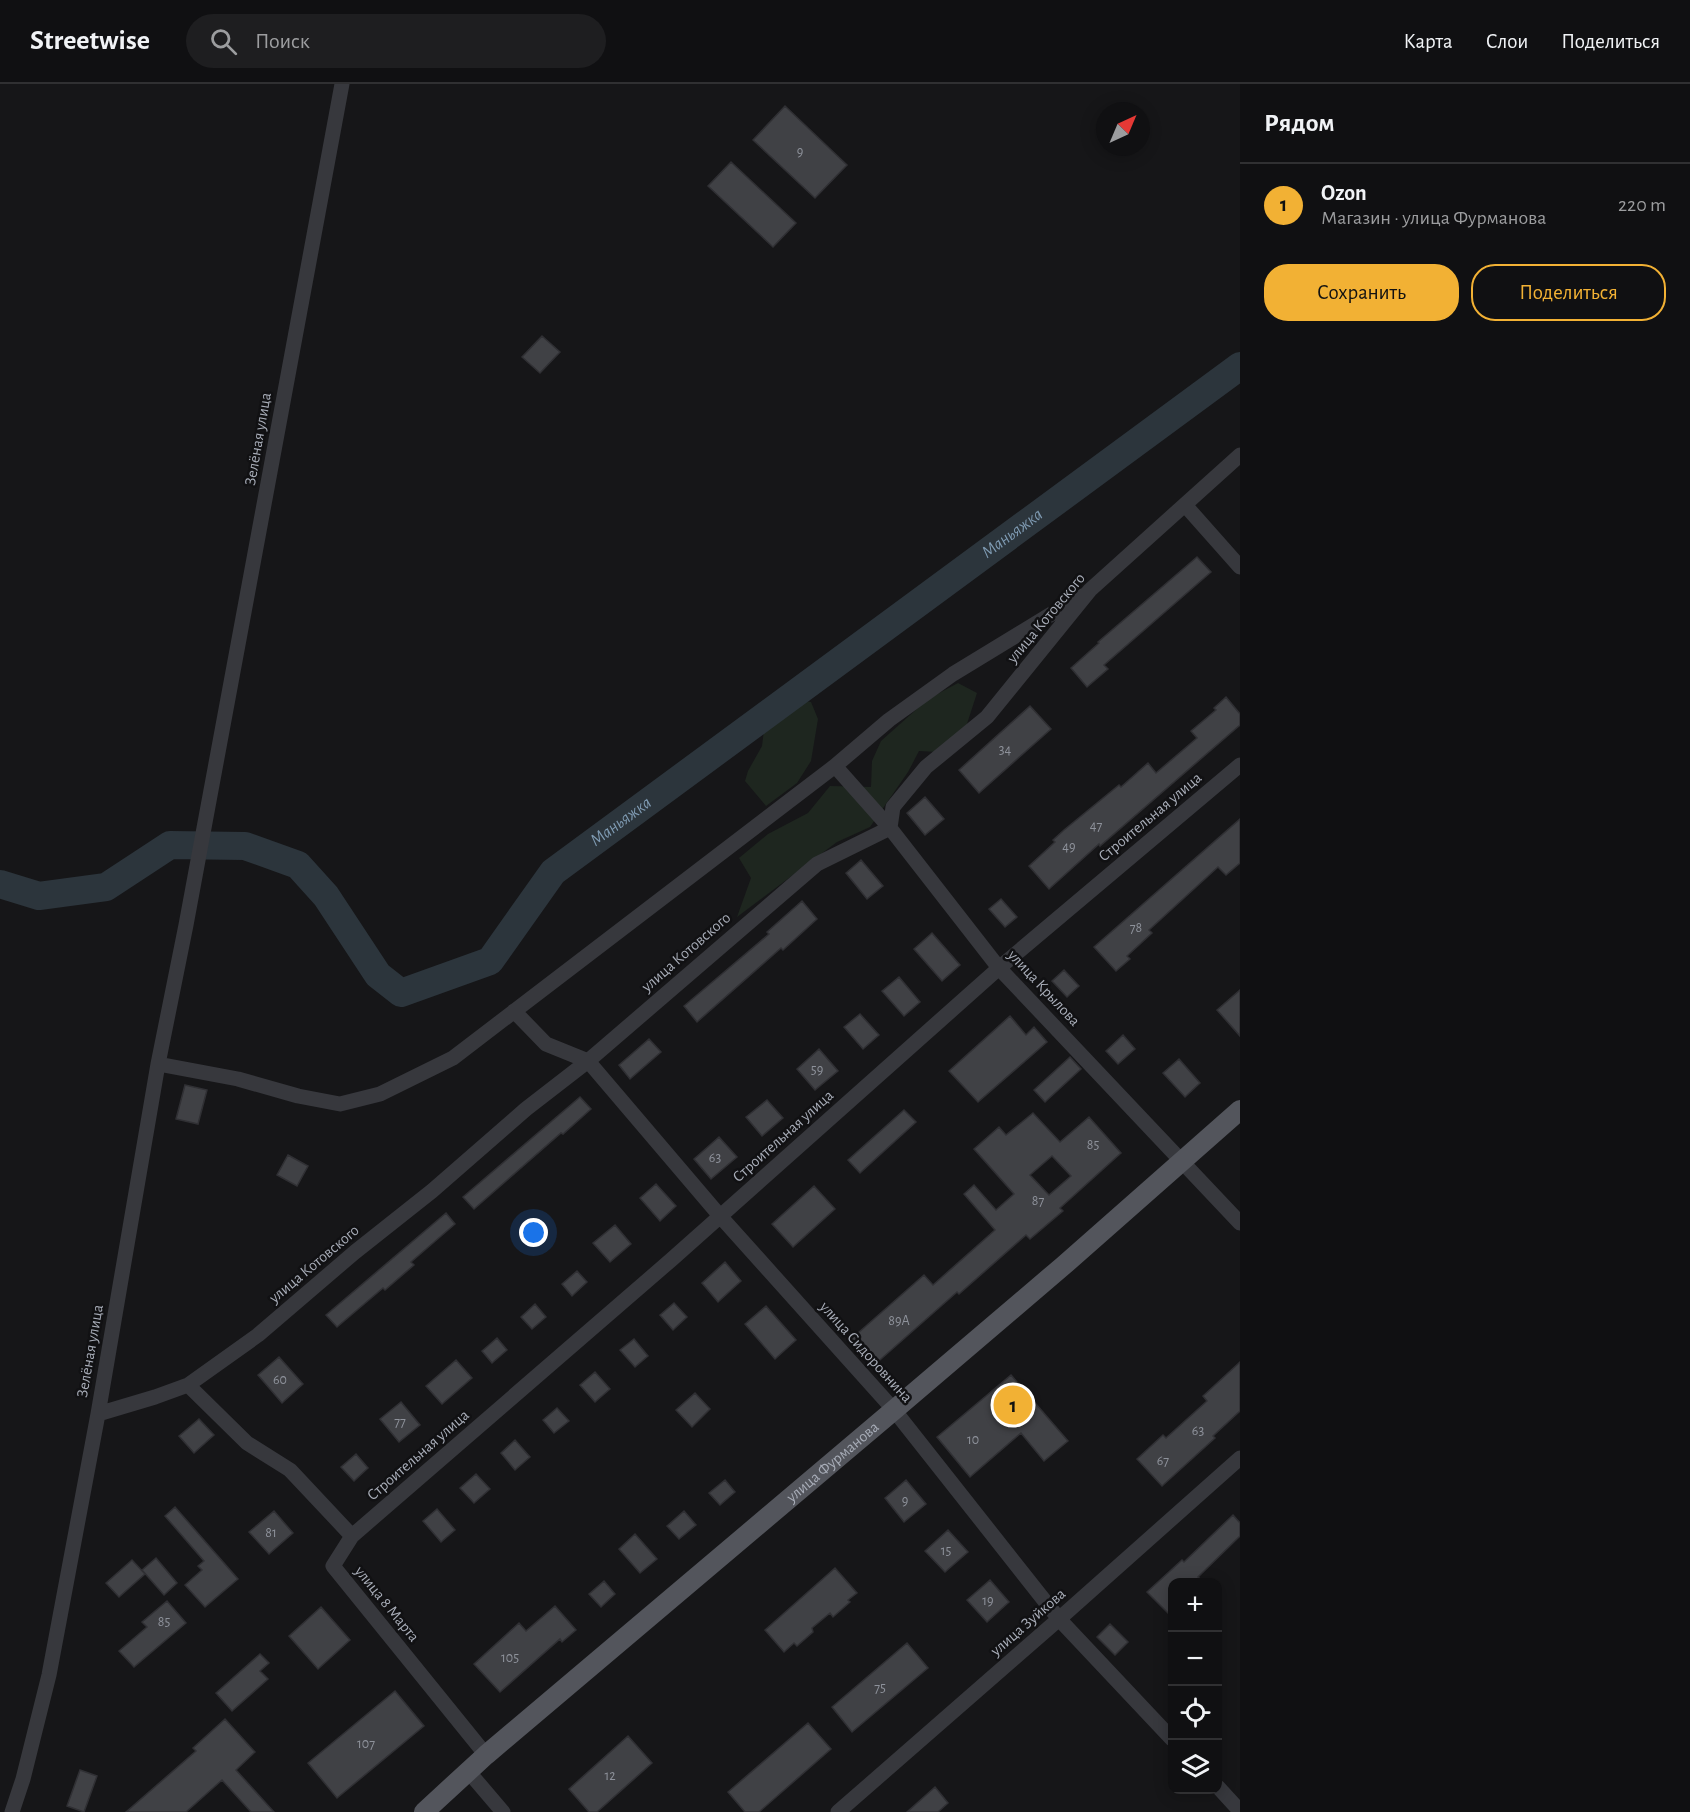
<!DOCTYPE html>
<html lang="ru">
<head>
<meta charset="utf-8">
<style>
	:root { --surface:#101012; --page:#1e1e20; --text:#f1f3f6; --muted:#9c9d9f; --line:#303032; --accent:#f2b134 }
	body { margin:0; font-family:"Alegreya Sans",sans-serif; background:var(--page); color:var(--text) }
	.controls { position:absolute; right:18px; bottom:18px; display:grid; overflow:hidden; border-radius:12px; box-shadow:0 3px 15px #0003 }
	.controls button { width:54px; height:54px; display:grid; place-items:center; padding:0; border:0; border-bottom:2px solid var(--line); background:var(--surface); color:var(--text); font:30px sans-serif }
	.compass { position:absolute; left:1096px; top:18px; width:54px; height:54px; border-radius:50%; background:var(--surface); box-shadow:0 3px 15px #0003; rotate:44deg }
	.you { position:absolute; left:534px; top:1149px; width:21px; height:21px; margin:-15px; border:4px solid #fff; border-radius:50%; background:#1a73e8; box-shadow:0 0 0 9px #1a73e833 }
	.badge { display:grid; place-items:center; width:39px; height:39px; border-radius:50%; background:var(--accent); color:#111; font-size:20px; font-weight:700 }
	.pin { position:absolute; translate:-50% -50%; border:3px solid #fff; box-shadow:0 2px 6px #0006 }
	.list { margin:0; padding:0; list-style:none }
	h2 { display:flex; justify-content:space-between; align-items:center; height:78px; margin:0; padding:0 24px; font-size:26px }
	h2 small { font-size:20px; font-weight:400; color:var(--muted) }
	.list li { display:grid; grid-template-columns:39px 1fr auto; gap:18px; align-items:center; box-sizing:border-box; height:84px; padding:0 24px; border-top:2px solid var(--line) }
	.list b { display:block; font-size:22px; white-space:nowrap }
	.list p { margin:0; font-size:20px; white-space:nowrap; color:var(--muted) }
	.list em { font-size:20px; font-style:normal; color:var(--muted) }
	.actions { display:flex; gap:12px; padding:18px 24px }
	.actions a { flex:1; padding:14px 0; border:2px solid var(--accent); border-radius:24px; text-align:center; font-size:21px; color:var(--accent) }
	.actions .main { background:var(--accent); color:#111 }
	.icon { flex:none; width:33px; height:33px; fill:none; stroke:currentColor; stroke-width:2; stroke-linecap:round; stroke-linejoin:round }
	.map { position:relative; flex:none; width:1240px; height:1728px; overflow:hidden }
	header { display:flex; align-items:center; gap:36px; box-sizing:border-box; height:84px; padding:0 30px; background:var(--surface); border-bottom:2px solid var(--line) }
	header strong { font-size:28px }
	nav { display:flex; gap:33px; margin-inline-start:auto; font-size:21px }
	.search { width:420px; height:54px; background:var(--page); display:flex; align-items:center; gap:15px; box-sizing:border-box; padding:0 21px; border-radius:33px; color:var(--muted); font-size:22px }
	main { display:flex }
	aside { flex:1; background:var(--surface) }
	.map>svg:first-child { display:block }
	.green { fill:#1e261f }
	.lines { fill:none; stroke-linecap:round; stroke-linejoin:round }
	.river { stroke:#2c353c; stroke-width:28 }
	.building { fill:#404145; stroke:#303034; stroke-width:1.5; fill-rule:evenodd }
	.minor { stroke:#37383d; stroke-width:15 }
	.major { stroke:#53555c; stroke-width:20 }
	.labels { text-anchor:middle; dominant-baseline:central; stroke-width:5; stroke-linejoin:round; paint-order:stroke }
	.number-label { font-size:14px; fill:#8e929b }
	.street-label { font-size:16px; fill:#a8adb8; stroke:#111113 }
	.water-label { font-size:18px; font-style:italic; fill:#7f9bb3; stroke:#111113 }
</style>
</head>
<body>
<header>
<strong>Streetwise</strong>
<div class="search"><svg class="icon" aria-label="search" viewBox="0 0 24 24"><circle cx="10" cy="10" r="6"/><path d="M15 15l6 6"/></svg>Поиск</div>
<nav><a>Карта</a><a>Слои</a><a>Поделиться</a></nav>
</header>
<main>
<div class="map">
<svg width="1240" height="1728" viewBox="0 0 1240 1728">
	<rect width="100%" height="100%" fill="#161618"/>
	<path class="green" d="M 958,599 L 977,609 L 965,646 L 937,668 L 919,667 L 908,688 L 870,743 L 837,758 L 737,833 L 751,794 L 739,774 L 768,750 L 808,729 L 830,702 L 871,703 L 872,677 L 881,657 L 928,615 Z
		M 797,616 L 811,618 L 818,635 L 811,677 L 797,699 L 766,722 L 745,697 L 748,687 L 762,662 L 765,638 Z"/>
	<g class="lines">
		<path class="river" id="s1" d="M 0,800 L 39,812 L 106,803 L 170,761 L 245,762 L 298,781 L 326,812 L 378,891 L 401,909 L 490,877 L 553,788 L 1240,282"/>
	</g>
	<path class="building" d="M 785,22 L 847,81 L 815,114 L 753,56 Z
		M 731,78 L 796,139 L 773,163 L 708,102 Z
		M 542,252 L 560,268 L 540,289 L 522,273 Z
		M 1197,473 L 1211,488 L 1104,581 L 1108,585 L 1087,603 L 1071,584 L 1099,559 L 1098,558 Z
		M 1226,613 L 1240,630 L 1240,641 L 1100,762 L 1099,760 L 1049,805 L 1029,782 L 1055,758 L 1053,756 L 1064,746 L 1119,701 L 1121,703 L 1148,679 L 1156,689 L 1197,654 L 1191,647 L 1216,626 L 1214,624 Z
		M 1030,622 L 1051,645 L 979,709 L 959,686 Z
		M 925,713 L 944,735 L 925,751 L 907,729 Z
		M 1240,735 L 1240,779 L 1226,791 L 1218,783 L 1149,846 L 1152,849 L 1127,872 L 1130,875 L 1116,887 L 1094,863 Z
		M 861,776 L 883,802 L 867,815 L 846,789 Z
		M 1001,815 L 1017,833 L 1005,843 L 989,825 Z
		M 802,817 L 817,835 L 783,866 L 781,864 L 697,938 L 684,922 L 769,850 L 767,848 Z
		M 932,849 L 960,881 L 942,897 L 914,865 Z
		M 1064,886 L 1079,902 L 1067,913 L 1052,897 Z
		M 899,893 L 920,918 L 904,932 L 882,907 Z
		M 1240,906 L 1240,952 L 1217,926 Z
		M 860,930 L 879,951 L 863,965 L 844,943 Z
		M 1010,932 L 1026,951 L 1034,943 L 1047,958 L 978,1018 L 949,987 Z
		M 1123,951 L 1135,965 L 1118,980 L 1106,967 Z
		M 649,955 L 661,968 L 630,995 L 619,981 Z
		M 819,965 L 838,987 L 815,1006 L 797,985 Z
		M 1070,973 L 1081,985 L 1045,1018 L 1034,1006 Z
		M 1179,975 L 1200,999 L 1185,1013 L 1163,989 Z
		M 185,1001 L 207,1006 L 198,1040 L 176,1035 Z
		M 580,1013 L 591,1025 L 563,1050 L 561,1049 L 474,1125 L 463,1113 Z
		M 767,1016 L 783,1034 L 762,1052 L 746,1033 Z
		M 904,1026 L 916,1038 L 860,1089 L 848,1076 Z
		M 1033,1029 L 1060,1058 L 1089,1033 L 1121,1069 L 1060,1124 L 1063,1127 L 1030,1155 L 1026,1151 L 959,1210 L 957,1208 L 873,1282 L 850,1256 L 924,1191 L 933,1201 L 995,1146 L 964,1110 L 974,1101 L 996,1126 L 1014,1110 L 974,1065 L 999,1043 L 1006,1051 ZM 1052,1072 L 1071,1092 L 1049,1111 L 1030,1091 Z
		M 719,1053 L 737,1073 L 711,1095 L 694,1075 Z
		M 288,1071 L 308,1082 L 297,1102 L 277,1091 Z
		M 656,1100 L 676,1122 L 660,1137 L 640,1114 Z
		M 814,1102 L 835,1125 L 793,1163 L 772,1140 Z
		M 446,1129 L 455,1140 L 411,1178 L 414,1181 L 385,1206 L 383,1204 L 337,1243 L 326,1231 Z
		M 615,1141 L 631,1160 L 610,1178 L 593,1159 Z
		M 725,1178 L 741,1197 L 718,1218 L 702,1199 Z
		M 577,1187 L 587,1198 L 572,1212 L 562,1200 Z
		M 674,1219 L 687,1233 L 673,1246 L 660,1231 Z
		M 535,1220 L 546,1233 L 532,1245 L 521,1233 Z
		M 766,1222 L 796,1256 L 775,1275 L 745,1240 Z
		M 497,1254 L 507,1266 L 492,1279 L 482,1267 Z
		M 634,1255 L 648,1272 L 635,1283 L 620,1266 Z
		M 279,1273 L 303,1300 L 282,1319 L 258,1291 Z
		M 456,1276 L 472,1294 L 442,1320 L 426,1302 Z
		M 1240,1278 L 1240,1327 L 1213,1352 L 1215,1354 L 1162,1402 L 1137,1375 L 1163,1351 L 1166,1354 L 1207,1317 L 1203,1312 Z
		M 595,1288 L 610,1305 L 595,1318 L 580,1301 Z
		M 1011,1291 L 1068,1357 L 1044,1377 L 1021,1349 L 970,1393 L 937,1353 Z
		M 695,1309 L 710,1325 L 692,1343 L 676,1326 Z
		M 401,1318 L 420,1341 L 399,1358 L 380,1335 Z
		M 557,1324 L 569,1337 L 554,1349 L 543,1336 Z
		M 199,1335 L 214,1351 L 194,1369 L 179,1352 Z
		M 515,1356 L 530,1373 L 515,1386 L 501,1369 Z
		M 356,1370 L 368,1384 L 354,1397 L 341,1383 Z
		M 476,1390 L 490,1405 L 474,1419 L 460,1404 Z
		M 725,1396 L 735,1408 L 720,1421 L 709,1409 Z
		M 906,1396 L 926,1420 L 904,1438 L 885,1414 Z
		M 175,1423 L 238,1495 L 205,1523 L 185,1501 L 202,1486 L 198,1482 L 204,1477 L 165,1432 Z
		M 437,1425 L 455,1446 L 441,1458 L 423,1437 Z
		M 274,1427 L 293,1449 L 269,1470 L 249,1448 Z
		M 684,1427 L 696,1441 L 679,1455 L 667,1442 Z
		M 1233,1431 L 1240,1439 L 1240,1452 L 1198,1493 L 1204,1498 L 1173,1498 L 1173,1534 L 1147,1508 L 1182,1476 L 1184,1478 Z
		M 948,1446 L 968,1468 L 945,1488 L 925,1467 Z
		M 635,1450 L 657,1475 L 640,1489 L 619,1465 Z
		M 156,1474 L 177,1499 L 164,1511 L 142,1486 Z
		M 132,1476 L 145,1490 L 119,1513 L 106,1499 Z
		M 835,1484 L 857,1509 L 848,1516 L 850,1518 L 833,1533 L 830,1529 L 812,1544 L 813,1548 L 797,1562 L 794,1559 L 784,1568 L 765,1546 Z
		M 990,1496 L 1009,1518 L 987,1538 L 967,1516 Z
		M 604,1497 L 615,1510 L 601,1523 L 589,1510 Z
		M 167,1517 L 186,1539 L 134,1583 L 119,1567 L 147,1543 L 142,1538 Z
		M 555,1522 L 576,1546 L 562,1558 L 560,1555 L 500,1608 L 474,1580 L 519,1539 L 526,1547 Z
		M 321,1523 L 350,1556 L 318,1585 L 289,1552 Z
		M 1110,1540 L 1128,1558 L 1115,1571 L 1097,1553 Z
		M 907,1559 L 928,1584 L 852,1648 L 832,1623 Z
		M 260,1570 L 269,1579 L 260,1587 L 268,1595 L 232,1627 L 216,1609 Z
		M 395,1607 L 424,1642 L 337,1714 L 308,1679 Z
		M 225,1635 L 255,1668 L 236,1686 L 274,1728 L 251,1728 L 222,1696 L 186,1728 L 126,1728 L 196,1667 L 193,1664 Z
		M 808,1639 L 831,1665 L 759,1728 L 745,1728 L 728,1708 Z
		M 628,1652 L 652,1679 L 597,1728 L 589,1728 L 569,1705 Z
		M 80,1686 L 97,1692 L 84,1728 L 67,1722 Z
		M 935,1703 L 948,1719 L 938,1728 L 907,1728 Z"/>
	<g class="lines">
		<path class="minor" d="M 1185,421 L 1240,483
			M 835,682 L 890,744 L 999,884 L 1240,1139
			M 514,927 L 546,960 L 588,977 L 720,1132 L 894,1326 L 1059,1535 L 1172,1655
			M 158,980 L 238,995 L 298,1012 L 340,1020 L 380,1010 L 453,974 L 835,682 L 889,636 L 953,590 L 1081,512
			M 188,1301 L 247,1359 L 290,1386 L 352,1452
			M 98,1330 L 155,1313 L 188,1301 L 258,1251 L 355,1168 L 432,1107 L 526,1025 L 588,977 L 817,780 L 890,744 L 893,723 L 926,683 L 987,633 L 1090,506 L 1240,371
			M 486,1671 L 333,1482 L 352,1452 L 671,1176 L 999,884 L 1240,681
			M 468,1687 L 503,1728
			M 1218,1703 L 1240,1727
			M 12,1728 L 23,1695 L 49,1591 L 98,1330 L 158,980 L 186,841 L 342,0
			M 838,1728 L 1059,1535 L 1240,1374"/>
		<path class="major" id="s2" d="M 424,1728 L 486,1671 L 894,1326 L 1063,1182 L 1240,1026"/>
	</g>
	<g class="labels">
		<g class="number-label">
			<text x="800" y="68">9</text>
			<text x="1005" y="666">34</text>
			<text x="1096" y="742">47</text>
			<text x="1069" y="763">49</text>
			<text x="1136" y="844">78</text>
			<text x="817" y="986">59</text>
			<text x="1093" y="1061">85</text>
			<text x="715" y="1074">63</text>
			<text x="1038" y="1117">87</text>
			<text x="899" y="1237">89А</text>
			<text x="280" y="1296">60</text>
			<text x="400" y="1338">77</text>
			<text x="1198" y="1347">63</text>
			<text x="973" y="1356">10</text>
			<text x="1163" y="1377">67</text>
			<text x="905" y="1417">9</text>
			<text x="271" y="1449">81</text>
			<text x="946" y="1467">15</text>
			<text x="988" y="1517">19</text>
			<text x="164" y="1538">85</text>
			<text x="510" y="1574">105</text>
			<text x="880" y="1604">75</text>
			<text x="366" y="1660">107</text>
			<text x="610" y="1692">12</text>
		</g>
		<g class="street-label">
			<text transform="translate(258 355) rotate(-80)">Зелёная улица</text>
			<text transform="translate(1046 534) rotate(-50)">улица Котовского</text>
			<text transform="translate(1150 733) rotate(-40)">Строительная улица</text>
			<text transform="translate(686 868) rotate(-41)">улица Котовского</text>
			<text transform="translate(1044 904) rotate(47)">улица Крылова</text>
			<text transform="translate(783 1052) rotate(-42)">Строительная улица</text>
			<text transform="translate(314 1180) rotate(-40)">улица Котовского</text>
			<text transform="translate(90 1267) rotate(-80)">Зелёная улица</text>
			<text transform="translate(866 1268) rotate(48)">улица Сидоровнина</text>
			<text transform="translate(418 1371) rotate(-41)">Строительная улица</text>
			<text stroke="none"><textPath href="#s2" startOffset="538">улица Фурманова</textPath></text>
			<text transform="translate(387 1520) rotate(51)">улица 8 Марта</text>
			<text transform="translate(1028 1538) rotate(-41)">улица Зуйкова</text>
		</g>
		<g class="water-label">
			<text stroke="none"><textPath href="#s1" startOffset="1256">Маньяжка</textPath></text>
			<text stroke="none"><textPath href="#s1" startOffset="770">Маньяжка</textPath></text>
		</g>
	</g>
</svg>
<div class="controls">
<button>+</button>
<button>−</button>
<button><svg class="icon" aria-label="locate" viewBox="0 0 24 24"><circle cx="12" cy="12" r="6"/><path d="M12 2v4M12 18v4M2 12h4M18 12h4"/></svg></button>
<button><svg class="icon" aria-label="layers" viewBox="0 0 24 24"><path d="M12 4l9 5-9 5-9-5zM3 14l9 5 9-5"/></svg></button>
</div>
<svg class="compass" viewBox="-18 -18 36 36"><path d="M0-13l5 13h-10z" fill="#e53935"/><path d="M0 13l5-13h-10z" fill="#9c9d9f"/></svg>
<div class="you"></div>
<div class="pin badge" style="left:1013px;top:1321px">1</div>
</div>
<aside>
<h2>Рядом<small></small></h2>
<ul class="list">
<li><span class="badge">1</span><div><b>Ozon</b><p>Магазин · улица Фурманова</p></div><em>220 m</em></li>
</ul>
<div class="actions"><a class="main">Сохранить</a><a>Поделиться</a></div>
</aside>
</main>
</body>
</html>
